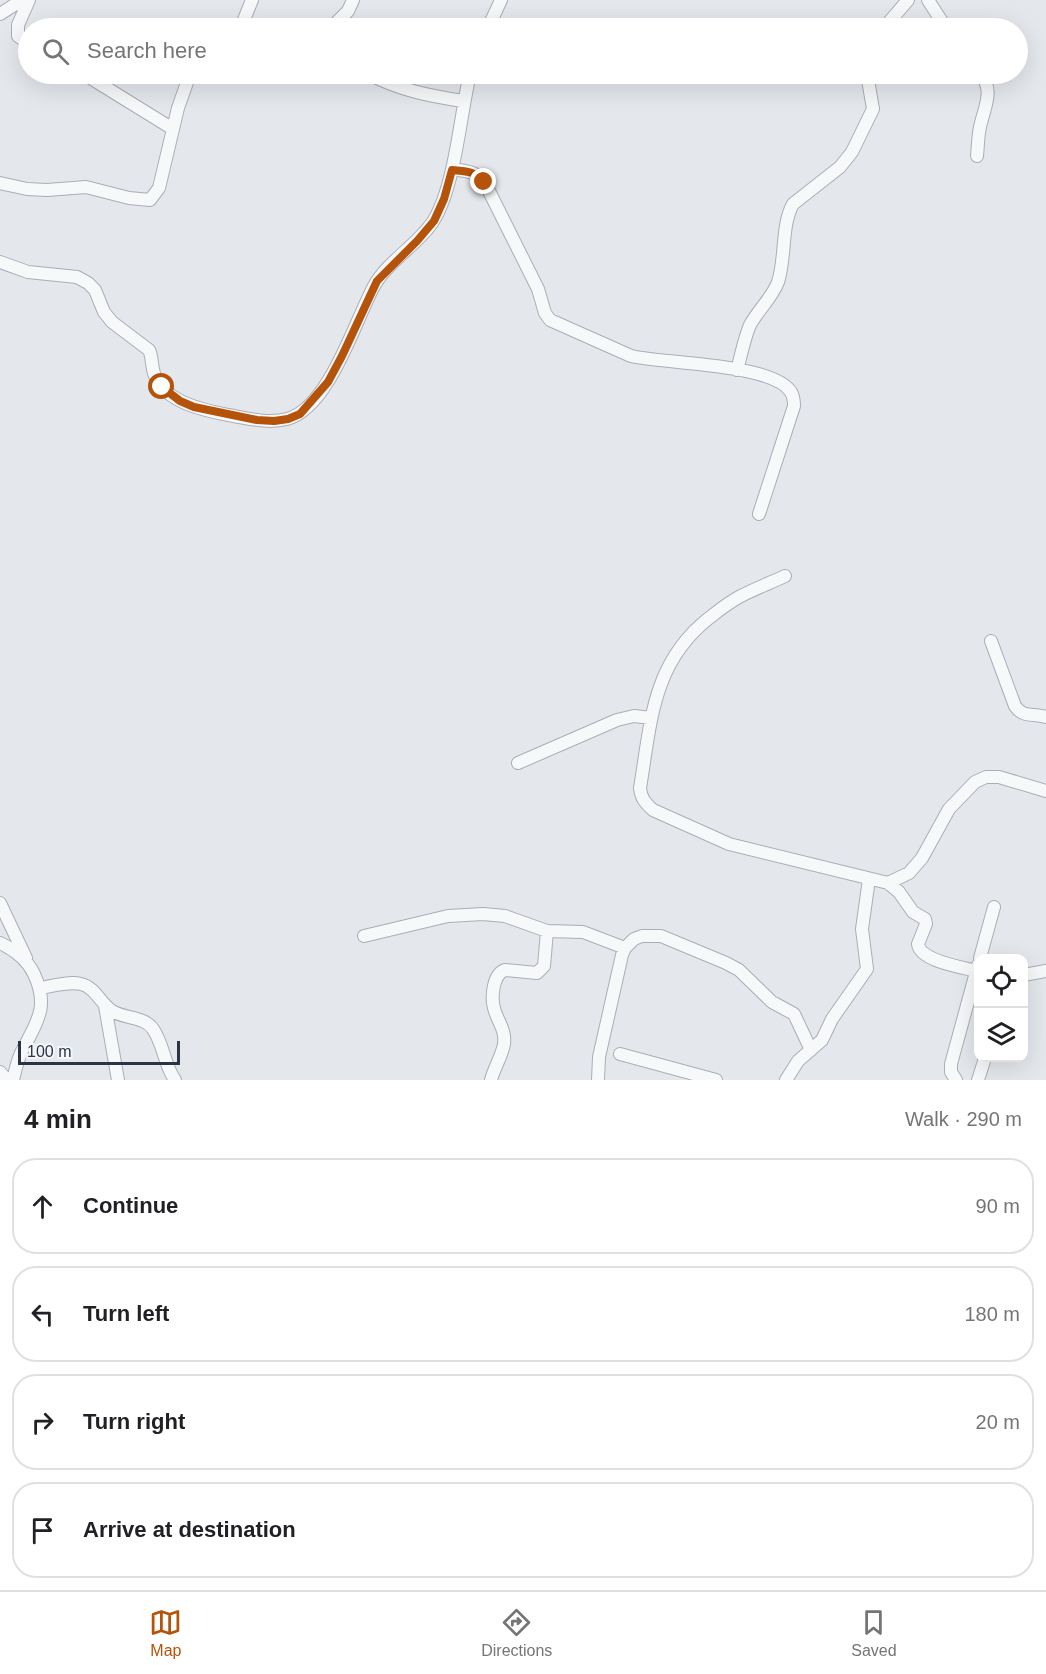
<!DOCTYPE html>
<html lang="en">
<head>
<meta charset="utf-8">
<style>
	:root { --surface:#fff; --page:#f2f2f2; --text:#202124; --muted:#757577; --line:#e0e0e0; --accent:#b45309 }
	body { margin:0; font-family:Arial,sans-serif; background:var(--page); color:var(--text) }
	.controls { position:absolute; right:18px; bottom:18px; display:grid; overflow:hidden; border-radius:12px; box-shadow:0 6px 24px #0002 }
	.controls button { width:54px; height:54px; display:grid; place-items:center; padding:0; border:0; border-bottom:2px solid var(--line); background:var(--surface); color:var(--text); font:30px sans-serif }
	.scale { position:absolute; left:18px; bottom:15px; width:162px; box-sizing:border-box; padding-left:6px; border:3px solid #2b3445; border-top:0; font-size:16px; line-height:21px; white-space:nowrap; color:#2b3445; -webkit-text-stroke:4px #f4f6f9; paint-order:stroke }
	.stop { position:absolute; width:18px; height:18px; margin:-14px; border:4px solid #b45309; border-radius:50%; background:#fff }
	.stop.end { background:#b45309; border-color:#fff; box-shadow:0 2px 6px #0008 }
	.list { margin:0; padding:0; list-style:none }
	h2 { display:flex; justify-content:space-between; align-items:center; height:78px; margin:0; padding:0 24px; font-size:26px }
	h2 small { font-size:20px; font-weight:400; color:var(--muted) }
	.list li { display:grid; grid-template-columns:39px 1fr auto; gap:18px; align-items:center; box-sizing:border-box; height:96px; margin:0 12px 12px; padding:0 12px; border:2px solid var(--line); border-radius:24px }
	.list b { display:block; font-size:22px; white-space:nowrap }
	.list em { font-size:20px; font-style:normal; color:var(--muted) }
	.icon { flex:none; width:33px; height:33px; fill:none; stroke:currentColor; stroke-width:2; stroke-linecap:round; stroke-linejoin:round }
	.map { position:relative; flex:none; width:1046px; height:1080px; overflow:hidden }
	.search { position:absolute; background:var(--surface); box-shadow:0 6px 24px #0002; left:18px; right:18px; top:18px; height:66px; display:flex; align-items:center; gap:15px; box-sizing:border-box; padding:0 21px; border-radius:33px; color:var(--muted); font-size:22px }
	.sheet { height:510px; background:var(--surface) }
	nav { display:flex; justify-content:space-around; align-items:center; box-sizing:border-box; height:84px; border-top:2px solid var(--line); background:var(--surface); font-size:16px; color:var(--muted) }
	nav a { display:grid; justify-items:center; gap:3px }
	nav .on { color:var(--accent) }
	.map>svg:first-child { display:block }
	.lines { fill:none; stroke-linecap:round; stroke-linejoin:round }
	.minor-casing { stroke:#a9aeb7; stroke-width:14 }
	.minor { stroke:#f7f8fa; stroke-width:12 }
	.route { stroke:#b45309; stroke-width:8 }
</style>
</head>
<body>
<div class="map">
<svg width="1046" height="1080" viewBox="0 0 1046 1080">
	<rect width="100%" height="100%" fill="#e4e7ec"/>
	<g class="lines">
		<g class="minor-casing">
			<path id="minor" d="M 928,0 L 946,28
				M 0,14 L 22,0
				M 241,27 L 252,0
				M 214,28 C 225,23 235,25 247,28
				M 331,28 L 348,11 L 353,0
				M 488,28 L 501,0
				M 884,28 L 908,0
				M 28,43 L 18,36 L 18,25 L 29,0
				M 84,74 L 173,129
				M 369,74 C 399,90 430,96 463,101
				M 977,156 C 978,146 978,136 980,127 C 984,108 995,90 980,74
				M 452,169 C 465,171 475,171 484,181 L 538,289 L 545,313 L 550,320 L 631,356 C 664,364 773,363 791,392 C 794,397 794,401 794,406 L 759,514
				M 0,183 L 27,189 L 47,190 L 86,187 L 129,198 L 150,200 L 159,188 L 178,108 L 190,74
				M 0,262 L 28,272 L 77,277 L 88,283 L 95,290 L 104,312 L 112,322 L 149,350 C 153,358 151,367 155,376 C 167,403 203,410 228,415 C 247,418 267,424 287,419 C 329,408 355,321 374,286 C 388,261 416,246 432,223 C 455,189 460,115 470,74
				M 737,370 C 741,356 744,339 750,325 C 758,310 772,298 778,282 C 786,258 781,225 793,204 L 840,167 L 852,152 L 873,109 L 867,74
				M 785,576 C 770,583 754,589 739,597 C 728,603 718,611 709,618 C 652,663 651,722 640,788 C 641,798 645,803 653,810 L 729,844 L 888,883 L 909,873 L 922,858 L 949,809 L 975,782 L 986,777 L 999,777 L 1046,791
				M 991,641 L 1015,706 C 1023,718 1033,713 1046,717
				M 518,763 L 617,720 L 634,716 L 651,718
				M 888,883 L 899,892 L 913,912 L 925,919 L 926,924 L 918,944 C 920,961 961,967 977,971
				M 0,903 L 26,958
				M 364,936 L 448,916 L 483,914 L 505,916 L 547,931 L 583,932 L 625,948
				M 0,943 C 15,950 27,959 34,974 C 50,1008 36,1023 21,1053 C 17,1062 15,1071 13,1080
				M 980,958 L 994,907
				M 1024,975 L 1046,971
				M 40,988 C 53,986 69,981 81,984 C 95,987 101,1004 112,1011 C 125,1019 144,1016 153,1029 C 164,1045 164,1065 175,1080
				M 105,1006 L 118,1080
				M 620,1054 L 716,1080
				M 0,1072 L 7,1080
				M 491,1080 C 494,1068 502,1056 504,1044 C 506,1029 497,1021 494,1008 C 491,997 493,974 505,970 L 537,973 L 544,966 L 547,931
				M 598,1080 L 599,1057 L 622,955 L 625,948 L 634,939 L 642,936 L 661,936 L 726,963 L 739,970 L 772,1002 L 794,1014 L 811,1050
				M 786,1080 L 798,1061 L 822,1040 L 832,1019 L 867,969 L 862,929 L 869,879
				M 956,1080 L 951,1072 L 951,1064 L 978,965
				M 978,1080 L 985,1058"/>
		</g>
		<use href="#minor" class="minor"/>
	</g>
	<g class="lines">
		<path class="route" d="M 162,387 L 180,401 L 194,407 L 257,420 L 274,421 L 288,419 L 300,414 L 328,382 L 342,356 L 377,281 L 417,241 L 434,221 L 444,199 L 452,170 C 465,171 475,171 484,182"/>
	</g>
</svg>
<div class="controls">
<button><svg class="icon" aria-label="locate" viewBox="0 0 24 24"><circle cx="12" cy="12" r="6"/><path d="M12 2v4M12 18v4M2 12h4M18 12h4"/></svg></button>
<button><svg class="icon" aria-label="layers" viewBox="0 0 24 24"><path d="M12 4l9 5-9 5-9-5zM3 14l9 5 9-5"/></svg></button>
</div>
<div class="scale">100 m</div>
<div class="stop" style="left:162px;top:387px"></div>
<div class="stop end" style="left:484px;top:182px"></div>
<div class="search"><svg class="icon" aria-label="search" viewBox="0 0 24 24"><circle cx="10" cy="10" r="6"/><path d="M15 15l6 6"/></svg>Search here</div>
</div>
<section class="sheet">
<h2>4 min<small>Walk · 290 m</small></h2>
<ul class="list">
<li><svg class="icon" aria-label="ahead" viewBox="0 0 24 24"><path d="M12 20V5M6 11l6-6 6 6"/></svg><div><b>Continue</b></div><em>90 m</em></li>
<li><svg class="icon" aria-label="left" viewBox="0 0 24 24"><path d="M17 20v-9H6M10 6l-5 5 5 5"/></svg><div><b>Turn left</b></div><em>180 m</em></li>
<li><svg class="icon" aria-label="right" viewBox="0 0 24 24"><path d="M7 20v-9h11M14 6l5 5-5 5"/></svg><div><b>Turn right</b></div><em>20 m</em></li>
<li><svg class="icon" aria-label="arrive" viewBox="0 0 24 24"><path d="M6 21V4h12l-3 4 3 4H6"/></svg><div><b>Arrive at destination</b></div></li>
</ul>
</section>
<nav>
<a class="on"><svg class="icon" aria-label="map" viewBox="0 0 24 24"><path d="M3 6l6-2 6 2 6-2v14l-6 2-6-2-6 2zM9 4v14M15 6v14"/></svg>Map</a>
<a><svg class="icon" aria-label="directions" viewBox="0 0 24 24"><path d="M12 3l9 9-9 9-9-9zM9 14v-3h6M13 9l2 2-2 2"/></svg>Directions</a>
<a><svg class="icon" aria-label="saved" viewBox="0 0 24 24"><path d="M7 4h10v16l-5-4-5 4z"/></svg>Saved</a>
</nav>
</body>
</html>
